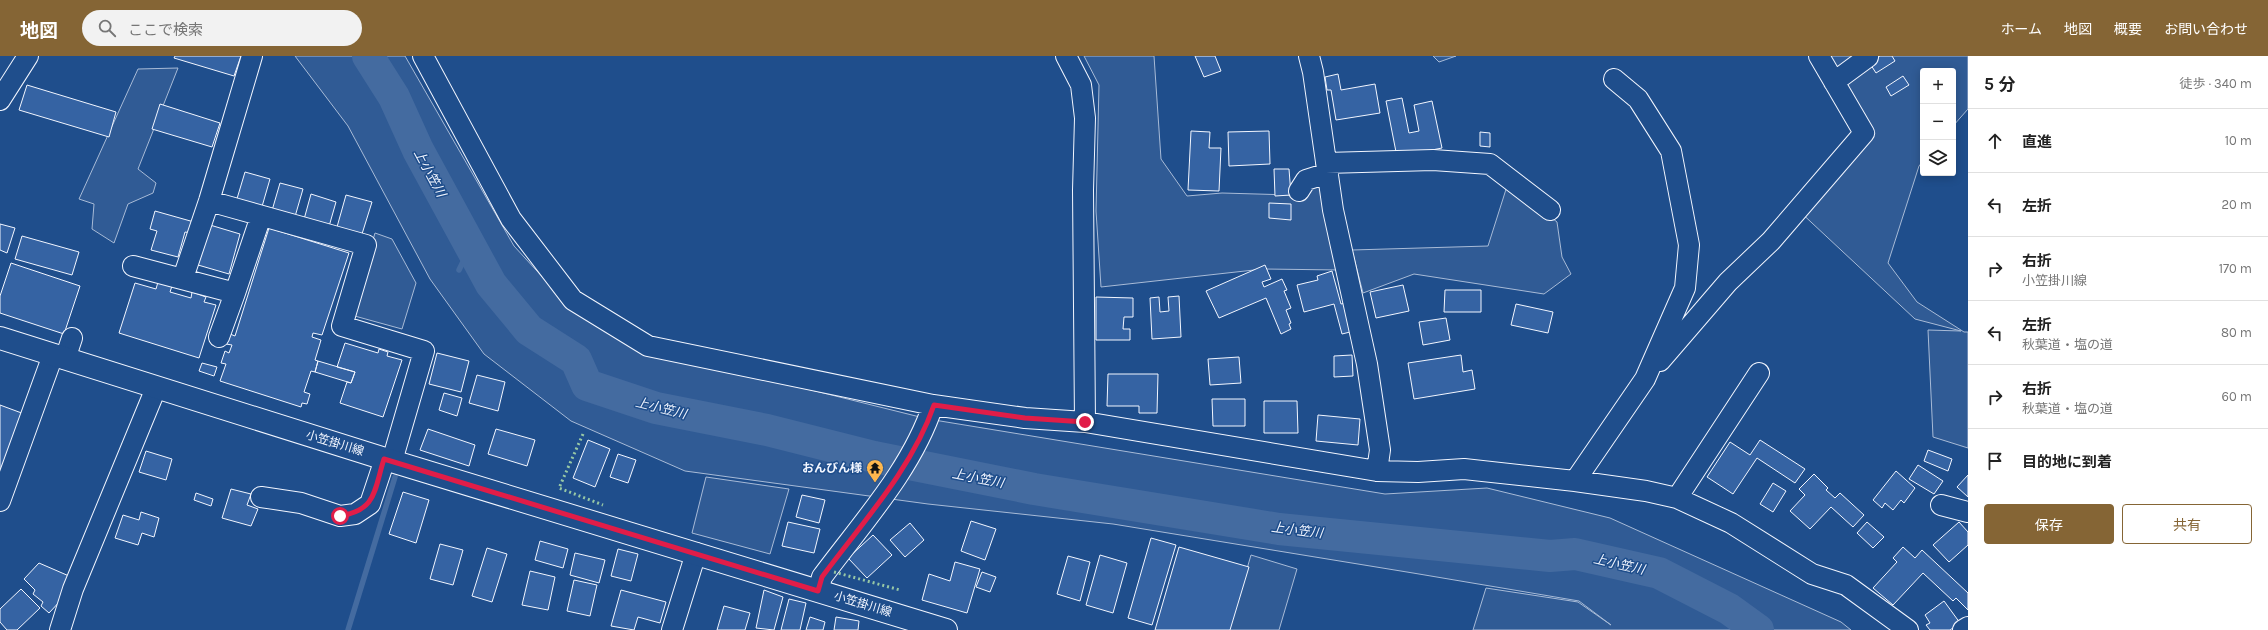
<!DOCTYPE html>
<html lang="ja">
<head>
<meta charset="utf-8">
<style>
	:root { --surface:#fff; --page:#f2f2f2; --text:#222; --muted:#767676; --line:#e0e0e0; --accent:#856535 }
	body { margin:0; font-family:Karla,"Noto Sans JP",sans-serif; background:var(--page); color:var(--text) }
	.controls { position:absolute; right:12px; top:12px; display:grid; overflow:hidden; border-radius:4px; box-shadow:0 2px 10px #0003 }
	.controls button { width:36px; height:36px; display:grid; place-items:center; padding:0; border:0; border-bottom:1px solid var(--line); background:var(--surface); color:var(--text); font:20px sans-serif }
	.stop { position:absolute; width:12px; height:12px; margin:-9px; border:3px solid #e11d48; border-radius:50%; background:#fff }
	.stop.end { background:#e11d48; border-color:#fff; box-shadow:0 1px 4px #0008 }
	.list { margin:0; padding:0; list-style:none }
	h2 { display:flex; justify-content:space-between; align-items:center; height:52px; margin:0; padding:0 16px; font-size:17px }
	h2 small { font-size:13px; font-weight:400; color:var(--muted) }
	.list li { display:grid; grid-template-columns:26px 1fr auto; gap:12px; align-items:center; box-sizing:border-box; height:64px; padding:0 16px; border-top:1px solid var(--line) }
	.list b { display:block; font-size:15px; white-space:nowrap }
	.list p { margin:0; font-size:13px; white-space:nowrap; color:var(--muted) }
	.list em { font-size:13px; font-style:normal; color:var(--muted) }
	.actions { display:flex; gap:8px; padding:12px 16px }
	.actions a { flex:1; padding:9px 0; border:1px solid var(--accent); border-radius:4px; text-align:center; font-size:14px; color:var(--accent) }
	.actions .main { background:var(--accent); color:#fff }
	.icon { flex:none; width:22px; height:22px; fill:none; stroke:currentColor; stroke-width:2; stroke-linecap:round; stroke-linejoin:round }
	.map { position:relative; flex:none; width:1968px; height:574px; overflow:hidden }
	header { display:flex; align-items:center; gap:24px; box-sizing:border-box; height:56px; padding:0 20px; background:var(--accent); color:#fff }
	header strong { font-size:19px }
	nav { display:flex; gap:22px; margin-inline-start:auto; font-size:14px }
	.search { width:280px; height:36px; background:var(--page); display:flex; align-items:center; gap:10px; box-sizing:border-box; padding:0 14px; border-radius:22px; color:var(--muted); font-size:15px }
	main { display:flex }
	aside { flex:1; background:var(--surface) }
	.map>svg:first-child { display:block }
	.built { fill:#305b95; stroke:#a8bbd7 }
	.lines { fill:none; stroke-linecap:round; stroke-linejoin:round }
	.stream { stroke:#446ba0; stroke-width:5.5 }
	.river { stroke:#446ba0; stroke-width:32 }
	.building { fill:#3563a3; stroke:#f2f6ff }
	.minor-casing { stroke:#f2f6ff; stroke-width:22 }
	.major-casing { stroke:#f2f6ff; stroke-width:24 }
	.minor { stroke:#1f4e8c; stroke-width:20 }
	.major { stroke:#1f4e8c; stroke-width:22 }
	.hedge { stroke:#97c8a6; stroke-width:3; stroke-dasharray:2 3; stroke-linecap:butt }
	.route { stroke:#e11d48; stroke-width:5 }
	.labels { text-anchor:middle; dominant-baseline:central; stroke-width:3; stroke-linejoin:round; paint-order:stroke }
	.street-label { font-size:12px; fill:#f2f6ff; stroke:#1f4e8c }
	.poi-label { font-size:12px; font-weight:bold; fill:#f2f6ff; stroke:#1f4e8c; text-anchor:end }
	.water-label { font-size:13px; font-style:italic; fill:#f2f6ff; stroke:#1f4e8c }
</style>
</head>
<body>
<header>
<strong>地図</strong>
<div class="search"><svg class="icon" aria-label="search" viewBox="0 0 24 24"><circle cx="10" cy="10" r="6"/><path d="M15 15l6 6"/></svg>ここで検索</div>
<nav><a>ホーム</a><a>地図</a><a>概要</a><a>お問い合わせ</a></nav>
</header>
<main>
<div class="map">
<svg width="1968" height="574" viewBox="0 0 1968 574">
	<rect width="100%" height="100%" fill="#1f4e8c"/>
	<path class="built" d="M 295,0 L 405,0 L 514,190 L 570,251 L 771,324 L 928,363 L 1385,438 L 1487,432 L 1610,462 L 1841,566 L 1851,574 L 1473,574 L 1486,532 L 1578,546 L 1611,569 L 1579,545 L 1413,517 L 1113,468 L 928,448 L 685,415 L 571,365 L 484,298 L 430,223 L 348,70 Z
		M 1084,0 L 1154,0 L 1161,103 L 1187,140 L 1222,137 L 1291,139 L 1323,114 L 1340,214 L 1263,213 L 1101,231 L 1096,155 L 1099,29 Z
		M 1433,0 L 1456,0 L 1439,6 Z
		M 1813,0 L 1968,0 L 1968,53 L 1953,70 L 1953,15 L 1923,15 L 1923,105 L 1919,110 L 1888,207 L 1917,246 L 1964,276 L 1968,276 L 1968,392 L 1933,381 L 1928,274 L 1961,275 L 1915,263 L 1797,153 L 1855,79 Z
		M 178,12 L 138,113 L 156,127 L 153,137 L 128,148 L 114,187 L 92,173 L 94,148 L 79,143 L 138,13 Z
		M 1508,127 L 1557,166 L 1562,201 L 1571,218 L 1544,238 L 1414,218 L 1363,237 L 1352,194 L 1488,190 Z
		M 375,177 L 392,183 L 416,227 L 402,273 L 351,259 Z
		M 706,421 L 789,433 L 770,498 L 692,477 Z
		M 1251,499 L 1297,513 L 1279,574 L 1229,574 Z"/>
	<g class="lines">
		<path class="stream" d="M 459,214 L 471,189
			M 348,574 L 395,421"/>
		<path class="river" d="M 368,0 L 394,41 L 418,94 L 491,228 L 529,274 L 576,304 L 587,329 L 656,352 L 767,374 L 874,401 L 1034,433 L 1279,473 L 1550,500 L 1575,498 L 1659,517 L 1729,553 L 1758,574"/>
	</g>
	<path class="building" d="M 175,0 L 241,0 L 234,20 L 174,2 Z
		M 1195,0 L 1215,0 L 1221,15 L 1204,21 Z
		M 1880,0 L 1892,0 L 1895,5 L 1876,17 L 1869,6 Z
		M 1338,18 L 1341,34 L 1375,28 L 1380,57 L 1336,64 L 1331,34 L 1327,34 L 1325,21 Z
		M 1903,20 L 1909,29 L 1891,40 L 1886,31 Z
		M 27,29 L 116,56 L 109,81 L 19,54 Z
		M 1402,42 L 1409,77 L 1419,75 L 1414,49 L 1432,45 L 1442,92 L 1397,101 L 1386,45 Z
		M 160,48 L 220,67 L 212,91 L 152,73 Z
		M 1191,75 L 1210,76 L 1209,92 L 1221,92 L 1219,135 L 1188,134 Z
		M 1269,75 L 1270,108 L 1229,110 L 1228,76 Z
		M 1480,76 L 1490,77 L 1490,91 L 1480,90 Z
		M 1274,113 L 1289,113 L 1291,139 L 1275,140 Z
		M 245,116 L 270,123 L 261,154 L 236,146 Z
		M 280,127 L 303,133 L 294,164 L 271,158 Z
		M 311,138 L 336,146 L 328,174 L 303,167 Z
		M 346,139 L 372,146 L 362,178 L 337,171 Z
		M 1269,147 L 1291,148 L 1291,164 L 1269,162 Z
		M 155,155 L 194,166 L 191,177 L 185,176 L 178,201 L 151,194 L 157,175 L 150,173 Z
		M 0,168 L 15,172 L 7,197 L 0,194 Z
		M 210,169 L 240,178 L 229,218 L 198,209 Z
		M 269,172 L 349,197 L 322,279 L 313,277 L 312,281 L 321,284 L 315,304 L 318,305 L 315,316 L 311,315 L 304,336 L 310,338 L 307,348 L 302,347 L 301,351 L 220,325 L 226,308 L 221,307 L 225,295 L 229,297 L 232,289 L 226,288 L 230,278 L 235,280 Z
		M 22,180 L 79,196 L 72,219 L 15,203 Z
		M 11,207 L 80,230 L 64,278 L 0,257 L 0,240 Z
		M 1265,209 L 1271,223 L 1262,226 L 1264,231 L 1282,223 L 1287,234 L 1284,235 L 1291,252 L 1286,254 L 1291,267 L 1289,268 L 1291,273 L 1281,278 L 1266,242 L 1219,262 L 1206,235 Z
		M 1332,215 L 1341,248 L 1346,247 L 1354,275 L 1342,278 L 1334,248 L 1304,256 L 1297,229 L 1318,224 L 1317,220 Z
		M 158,226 L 172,230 L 170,236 L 191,242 L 192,236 L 206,241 L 204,246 L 216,249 L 199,302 L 119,277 L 135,227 L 156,233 Z
		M 1403,229 L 1409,255 L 1376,262 L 1370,236 Z
		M 1445,234 L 1481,234 L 1481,256 L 1444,256 Z
		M 1179,240 L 1181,281 L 1152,283 L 1150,242 L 1159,241 L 1160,256 L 1169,255 L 1168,241 Z
		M 1096,241 L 1133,242 L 1133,261 L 1124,261 L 1123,273 L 1130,273 L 1130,284 L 1096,284 Z
		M 1516,248 L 1553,256 L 1548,277 L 1511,269 Z
		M 1446,262 L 1450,284 L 1423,289 L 1419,266 Z
		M 345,287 L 378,297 L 379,293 L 388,296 L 387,300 L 402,304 L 383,361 L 340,347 L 347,326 L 351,327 L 355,316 L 337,311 Z
		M 437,297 L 469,305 L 461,336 L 429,328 Z
		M 1352,299 L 1353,320 L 1334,321 L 1334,300 Z
		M 1461,299 L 1463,316 L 1472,314 L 1475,333 L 1414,343 L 1408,307 Z
		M 1239,301 L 1241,327 L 1210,329 L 1208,303 Z
		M 318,305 L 355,316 L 351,327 L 315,316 Z
		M 202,307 L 217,311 L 214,320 L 199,315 Z
		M 1108,318 L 1158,318 L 1157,357 L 1139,357 L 1139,350 L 1107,350 Z
		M 477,319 L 505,326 L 498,355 L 469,347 Z
		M 444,337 L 462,342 L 457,360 L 439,354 Z
		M 1212,343 L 1245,343 L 1245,370 L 1213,370 Z
		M 1264,345 L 1297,345 L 1298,377 L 1264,377 Z
		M 0,349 L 27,359 L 0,432 Z
		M 1318,359 L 1360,363 L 1358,389 L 1316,385 Z
		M 428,373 L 475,389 L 469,410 L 420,394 Z
		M 496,373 L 535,384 L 527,410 L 488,398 Z
		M 588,384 L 610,393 L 595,431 L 573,422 Z
		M 1760,384 L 1805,413 L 1795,427 L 1757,402 L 1733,438 L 1707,421 L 1730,386 L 1750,399 Z
		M 1928,394 L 1952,403 L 1948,415 L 1924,405 Z
		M 146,395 L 172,403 L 166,424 L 139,416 Z
		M 618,398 L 636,404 L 628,427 L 610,421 Z
		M 1918,409 L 1943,425 L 1934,438 L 1909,423 Z
		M 1896,415 L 1915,432 L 1904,447 L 1901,444 L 1893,454 L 1885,447 L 1882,452 L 1873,444 Z
		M 1814,418 L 1828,432 L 1826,434 L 1835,442 L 1840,437 L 1864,459 L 1853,471 L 1831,451 L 1810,473 L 1790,455 L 1805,439 L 1799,433 Z
		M 1968,419 L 1968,441 L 1957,431 Z
		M 1773,427 L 1786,435 L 1773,456 L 1760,448 Z
		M 231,433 L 251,438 L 247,449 L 258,453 L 251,470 L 222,462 Z
		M 403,436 L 429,444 L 416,487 L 389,478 Z
		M 196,437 L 213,443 L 211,450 L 194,444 Z
		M 802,439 L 825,444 L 819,467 L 796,461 Z
		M 141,456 L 159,462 L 154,481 L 142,477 L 138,489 L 115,482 L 123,459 L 139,464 Z
		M 971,465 L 996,473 L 985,504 L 961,495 Z
		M 788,466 L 820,473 L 814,497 L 782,490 Z
		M 1867,466 L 1884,481 L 1873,492 L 1857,477 Z
		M 1959,466 L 1968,476 L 1968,489 L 1949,506 L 1933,489 Z
		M 910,467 L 924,484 L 905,501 L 890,484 Z
		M 873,479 L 892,499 L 867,522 L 848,502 Z
		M 1151,482 L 1176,489 L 1152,569 L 1128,562 Z
		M 540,485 L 568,493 L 563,512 L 535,504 Z
		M 440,488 L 463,494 L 453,529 L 430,523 Z
		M 1179,491 L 1249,511 L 1230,574 L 1155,574 Z
		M 1903,491 L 1915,502 L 1922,494 L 1968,537 L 1968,554 L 1956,542 L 1953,545 L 1923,517 L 1893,549 L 1873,532 L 1897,506 L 1893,502 Z
		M 487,492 L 507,498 L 492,546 L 472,540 Z
		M 618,493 L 638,498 L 631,525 L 611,520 Z
		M 575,497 L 605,504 L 599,527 L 570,519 Z
		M 1100,499 L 1127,507 L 1113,557 L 1086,549 Z
		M 1068,500 L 1090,506 L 1080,545 L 1057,538 Z
		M 955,506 L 980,513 L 967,557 L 922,544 L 929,518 L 950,525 Z
		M 39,507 L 69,520 L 62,543 L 49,557 L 41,550 L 43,546 L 33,538 L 35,534 L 24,523 Z
		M 530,515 L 555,521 L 548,554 L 522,549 Z
		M 982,516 L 996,521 L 990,536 L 976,531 Z
		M 574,524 L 597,529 L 590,560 L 567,555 Z
		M 21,533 L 40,552 L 17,574 L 7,574 L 0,566 L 0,553 Z
		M 621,534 L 666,546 L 660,567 L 638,561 L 634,574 L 611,570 Z
		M 764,534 L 783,541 L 774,574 L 756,572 Z
		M 789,543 L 806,547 L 800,574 L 781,574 Z
		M 1944,545 L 1960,567 L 1950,574 L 1930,574 L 1926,569 L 1930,567 L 1925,559 Z
		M 724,550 L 750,557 L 745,574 L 717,574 Z
		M 810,561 L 825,566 L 823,574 L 806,574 Z
		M 836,561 L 859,565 L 858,574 L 834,574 Z"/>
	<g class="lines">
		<g class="minor-casing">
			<path id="minor" d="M 423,0 L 511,163 L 573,244 L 648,290 L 933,349 L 1025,362 L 1085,366 L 1377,415 L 1418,416 L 1464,413 L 1575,425 L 1646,435 L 1677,442 L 1731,467 L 1812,518 L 1846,529 L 1908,574
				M 1066,0 L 1081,29 L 1085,62 L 1083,134 L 1085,366
				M 1309,0 L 1313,16 L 1333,154 L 1367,308 L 1380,394 L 1377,415
				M 1834,26 L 1868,1
				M 0,44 L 28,0
				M 1326,107 L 1433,104 L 1490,108 L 1550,154
				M 1299,135 L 1306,124 L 1328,117
				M 209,145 L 366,189 L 342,270 L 424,295 L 392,405
				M 133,210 L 235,237 L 219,281
				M 183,222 L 209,145 L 252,0
				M 235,237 L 261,160
				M 65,303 L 72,282
				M 1660,305 L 1728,226 L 1771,185 L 1864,77 L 1819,0
				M 1575,425 L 1645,323 L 1685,232 L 1689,189 L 1671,95 L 1638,43 L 1614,23
				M 261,441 L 301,447 L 340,460 L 355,458 L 370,448 L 385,403
				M 1677,442 L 1759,317
				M 0,445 L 53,299
				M 1941,449 L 1968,456
				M 818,535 L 822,521 C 862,467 912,413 933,349
				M 60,574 L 73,533 L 156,332
				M 672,574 L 696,497
				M 1963,574 L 1968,571"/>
		</g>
		<g class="major-casing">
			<path id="major" d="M 0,282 L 385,403 L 946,574"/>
		</g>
		<use href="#minor" class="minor"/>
		<use href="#major" class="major"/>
		<path class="hedge" d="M 583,378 L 559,432 L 603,449
			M 834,516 L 900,534"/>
	</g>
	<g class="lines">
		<path class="route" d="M 340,460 C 377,454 374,434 384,403 L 818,535 L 822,521 C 862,467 912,413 934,349 L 1025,362 L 1085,366"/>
	</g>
	<defs>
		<g id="temple-pin" transform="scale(0.9)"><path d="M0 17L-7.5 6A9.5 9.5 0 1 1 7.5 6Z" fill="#ffb74d" stroke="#1f4e8c"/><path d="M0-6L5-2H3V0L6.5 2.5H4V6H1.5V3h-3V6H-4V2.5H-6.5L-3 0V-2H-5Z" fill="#111"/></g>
	</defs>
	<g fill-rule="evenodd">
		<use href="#temple-pin" x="875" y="412"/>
	</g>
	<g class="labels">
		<g class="street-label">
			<text transform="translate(335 387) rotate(17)">小笠掛川線</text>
			<text transform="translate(863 548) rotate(17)">小笠掛川線</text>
		</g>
		<g class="poi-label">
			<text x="862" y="412">おんびん様</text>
		</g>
		<g class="water-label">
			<text transform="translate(430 117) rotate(62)">上小笠川</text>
			<text transform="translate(661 352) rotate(14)">上小笠川</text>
			<text transform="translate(978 422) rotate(11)">上小笠川</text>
			<text transform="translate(1297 474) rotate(7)">上小笠川</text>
			<text transform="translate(1619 508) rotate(13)">上小笠川</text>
		</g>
	</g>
</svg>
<div class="controls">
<button>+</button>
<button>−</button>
<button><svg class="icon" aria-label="layers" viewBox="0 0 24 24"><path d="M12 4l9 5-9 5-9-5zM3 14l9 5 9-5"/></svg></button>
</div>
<div class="stop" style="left:340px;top:460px"></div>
<div class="stop end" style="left:1085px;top:366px"></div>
</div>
<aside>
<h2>5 分<small>徒歩 · 340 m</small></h2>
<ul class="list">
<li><svg class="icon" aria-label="ahead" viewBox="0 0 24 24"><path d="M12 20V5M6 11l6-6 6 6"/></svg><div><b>直進</b></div><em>10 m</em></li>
<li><svg class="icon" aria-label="left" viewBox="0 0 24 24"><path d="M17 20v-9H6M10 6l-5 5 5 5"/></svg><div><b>左折</b></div><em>20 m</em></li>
<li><svg class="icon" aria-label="right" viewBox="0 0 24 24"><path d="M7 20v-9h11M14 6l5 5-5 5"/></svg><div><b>右折</b><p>小笠掛川線</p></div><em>170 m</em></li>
<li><svg class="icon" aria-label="left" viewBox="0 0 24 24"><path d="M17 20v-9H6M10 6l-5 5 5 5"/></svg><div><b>左折</b><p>秋葉道・塩の道</p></div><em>80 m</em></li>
<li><svg class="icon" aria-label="right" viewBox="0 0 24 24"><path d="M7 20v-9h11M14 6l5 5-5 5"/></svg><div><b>右折</b><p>秋葉道・塩の道</p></div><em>60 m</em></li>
<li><svg class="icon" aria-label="arrive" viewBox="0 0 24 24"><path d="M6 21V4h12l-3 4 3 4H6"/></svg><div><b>目的地に到着</b></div></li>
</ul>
<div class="actions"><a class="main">保存</a><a>共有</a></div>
</aside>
</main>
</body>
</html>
